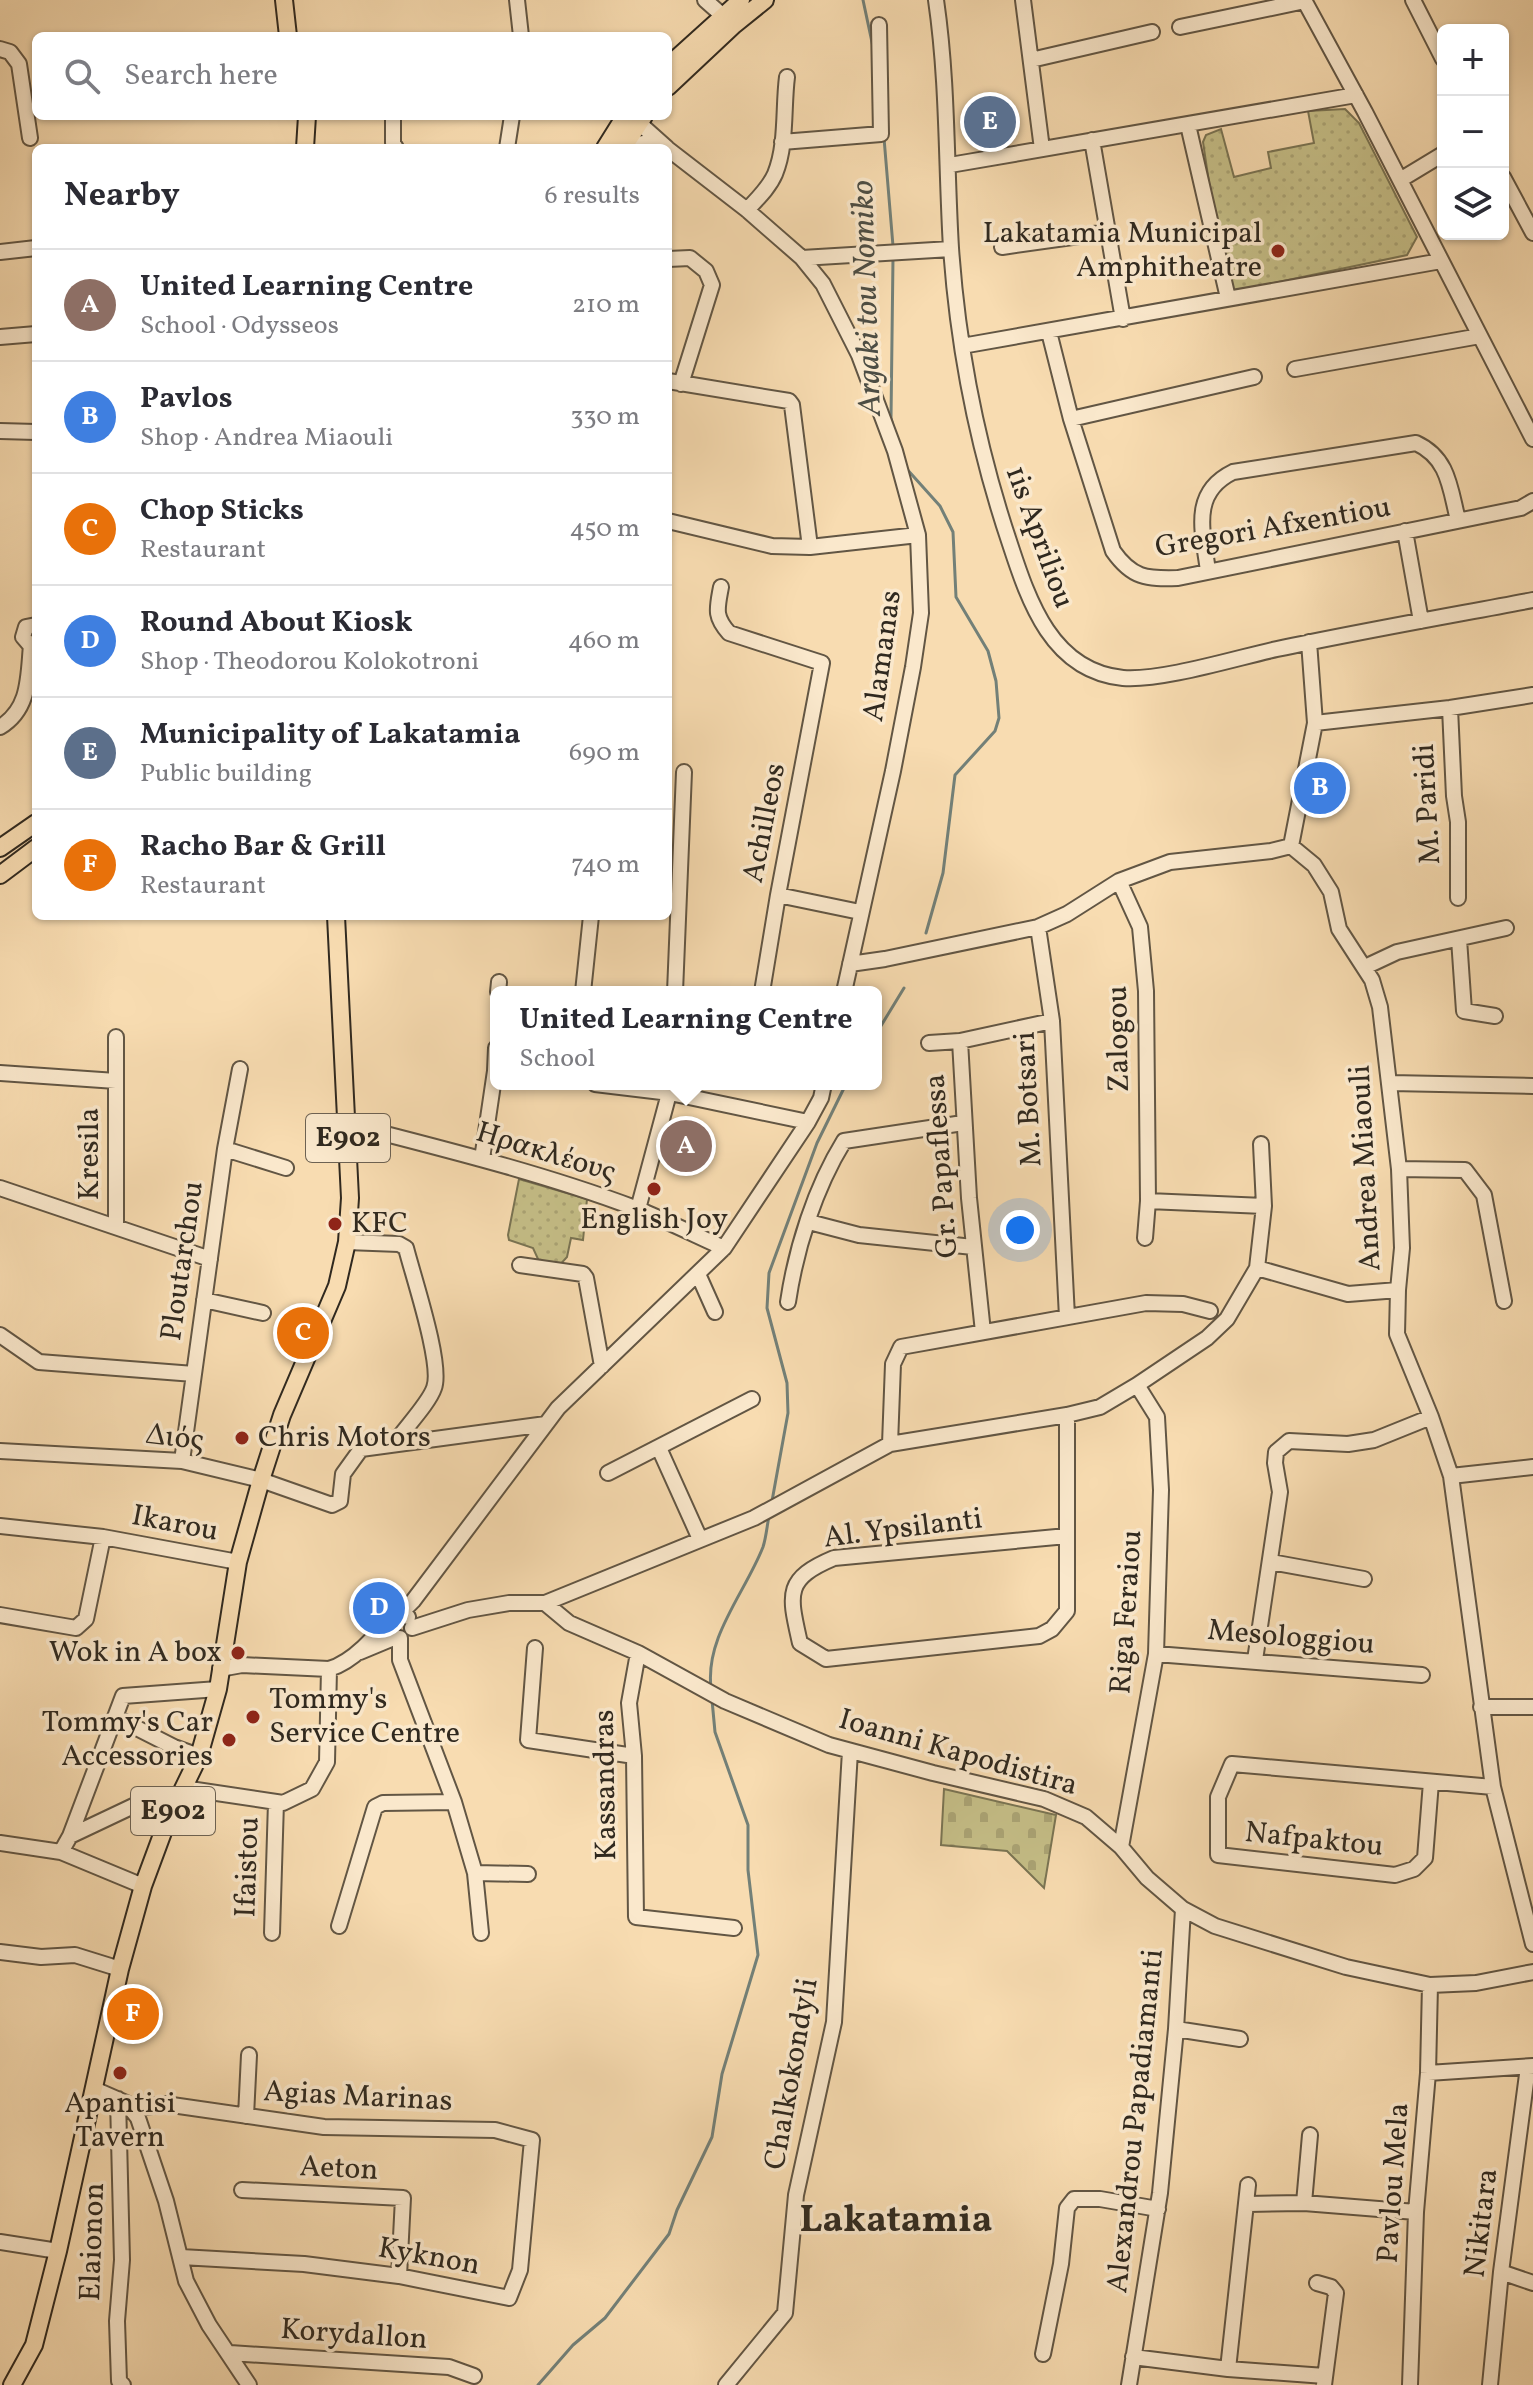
<!DOCTYPE html>
<html lang="en">
<head>
<meta charset="utf-8">
<style>
	:root { --surface:#fff; --page:#f7f7f7; --text:#2b2b33; --muted:#7c7c81; --line:#e1e1e2; --accent:#0f766e }
	body { margin:0; font-family:Vollkorn,serif; background:var(--page); color:var(--text) }
	.controls { position:absolute; right:24px; top:24px; display:grid; overflow:hidden; border-radius:12px; box-shadow:0 2px 6px #0004 }
	.controls button { width:72px; height:72px; display:grid; place-items:center; padding:0; border:0; border-bottom:2px solid var(--line); background:var(--surface); color:var(--text); font:40px sans-serif }
	.you { position:absolute; left:1020px; top:1230px; width:28px; height:28px; margin:-20px; border:6px solid #fff; border-radius:50%; background:#1a73e8; box-shadow:0 0 0 12px #1a73e833 }
	.badge { display:grid; place-items:center; width:52px; height:52px; border-radius:50%; background:var(--accent); color:#fff; font-size:26px; font-weight:700 }
	.pin { position:absolute; translate:-50% -50%; border:4px solid #fff; box-shadow:0 2px 8px #0006 }
	.popup { position:absolute; left:490px; top:986px; width:392px; height:104px; box-sizing:border-box; display:grid; place-content:center; border-radius:12px; background:var(--surface); filter:drop-shadow(0 2px 6px #0005); font-size:26px; white-space:nowrap; color:var(--muted) }
	.popup b { font-size:30px; color:var(--text) }
	.popup::after { content:''; position:absolute; left:50%; top:100%; margin-left:-16px; border:16px solid transparent; border-top-color:var(--surface) }
	.list { margin:0; padding:0; list-style:none }
	h2 { display:flex; justify-content:space-between; align-items:center; height:104px; margin:0; padding:0 32px; font-size:34px }
	h2 small { font-size:26px; font-weight:400; color:var(--muted) }
	.list li { display:grid; grid-template-columns:52px 1fr auto; gap:24px; align-items:center; box-sizing:border-box; height:112px; padding:0 32px; border-top:2px solid var(--line) }
	.list b { display:block; font-size:30px; white-space:nowrap }
	.list p { margin:0; font-size:26px; white-space:nowrap; color:var(--muted) }
	.list em { font-size:26px; font-style:normal; color:var(--muted) }
	.icon { flex:none; width:44px; height:44px; fill:none; stroke:currentColor; stroke-width:2; stroke-linecap:round; stroke-linejoin:round }
	.map { position:relative; flex:none; width:1533px; height:2385px; overflow:hidden }
	.search { position:absolute; background:var(--surface); box-shadow:0 2px 6px #0004; left:32px; top:32px; width:640px; height:88px; display:flex; align-items:center; gap:20px; box-sizing:border-box; padding:0 28px; border-radius:12px; color:var(--muted); font-size:30px }
	.panel { position:absolute; background:var(--surface); box-shadow:0 2px 6px #0004; left:32px; top:144px; width:640px; height:776px; border-radius:12px }
	.map>svg:first-child { display:block }
	.cemetery { fill:url(#cemetery-stones); stroke:#7a7453; stroke-width:2 }
	.park { fill:url(#park-dots); stroke:#7a7453; stroke-width:2 }
	.lines { fill:none; stroke-linecap:round; stroke-linejoin:round }
	.stream { stroke:#738078; stroke-width:3 }
	.minor-casing { stroke:#625644; stroke-width:18 }
	.major-casing { stroke:#30291f; stroke-width:20 }
	.minor { stroke:#fae8cc; stroke-width:14 }
	.major { stroke:#f8dcb1; stroke-width:16 }
	.poi-dot { fill:#8f2418; stroke:#fae8cc; stroke-width:3 }
	.labels { text-anchor:middle; dominant-baseline:central; stroke-width:7; stroke-linejoin:round; paint-order:stroke }
	.shield { fill:#fae8cc; stroke:#6d6253; stroke-width:2 }
	.shield-label { font-size:28px; font-weight:bold; fill:#30291f }
	.poi-label { font-size:30px; fill:#30291f; stroke:#fae8cc; text-anchor:end }
	.street-label { font-size:30px; fill:#30291f; stroke:#fae8cc }
	.water-label { font-size:32px; font-style:italic; fill:#4c4d44; stroke:#fae8cc }
	.district-label { font-size:38px; font-weight:bold; fill:#30291f; stroke:#fae8cc }
</style>
</head>
<body>
<div class="map">
<svg width="1533" height="2385" viewBox="0 0 1533 2385">
	<defs>
		<pattern id="cemetery-stones" width="16" height="16" patternUnits="userSpaceOnUse" patternTransform="scale(2)"><rect width="16" height="16" fill="#c5be87"/><path d="M2 7V4a2 2 0 0 1 4 0v3zM10 15v-3a2 2 0 0 1 4 0v3z" fill="#aaa374"/></pattern>
		<pattern id="park-dots" width="8" height="8" patternUnits="userSpaceOnUse" patternTransform="scale(2)"><rect width="8" height="8" fill="#c5be87"/><path d="M2 2h.1M6 6h.1" fill="none" stroke="#aaa374" stroke-width="1.8" stroke-linecap="round"/></pattern>
	</defs>
	<rect width="100%" height="100%" fill="#f8dcb1"/>
	<filter id="stains"><feTurbulence type="fractalNoise" baseFrequency=".0025" numOctaves="4"/><feColorMatrix values="0 0 0 0 .2 0 0 0 0 .09 0 0 0 0 .02 0 0 0 .5 -.17"/></filter>
	<radialGradient id="worn" r=".72"><stop offset=".6" stop-color="#630" stop-opacity="0"/><stop offset="1" stop-color="#630" stop-opacity=".3"/></radialGradient>
	<path class="cemetery" d="M 944,1789 L 1056,1815 L 1044,1888 L 1007,1851 L 941,1845 Z"/>
	<path class="park" d="M 1345,109 L 1359,123 L 1417,237 L 1407,255 L 1231,292 L 1216,230 L 1203,142 L 1206,135 L 1221,129 L 1234,177 L 1271,168 L 1268,152 L 1314,143 L 1308,111 Z
		M 519,1179 L 587,1199 L 583,1240 L 571,1238 L 567,1257 L 557,1268 L 537,1265 L 538,1259 L 533,1248 L 509,1240 L 508,1235 Z"/>
	<g class="lines">
		<path class="stream" d="M 863,0 L 873,47
			M 884,138 L 893,246
			M 893,426 L 891,418 L 893,258
			M 905,467 L 940,506 L 953,532 L 956,597 L 988,651 L 996,681 L 999,718 L 995,731 L 955,775 L 943,873 L 926,933
			M 876,1034 L 904,988
			M 772,1501 L 788,1413 L 787,1383 L 767,1308 L 769,1273 L 817,1143 L 846,1084
			M 711,1688 C 705,1637 745,1593 763,1547 C 766,1538 767,1526 769,1516
			M 538,2385 L 573,2345 L 605,2318 L 669,2234 L 677,2210 L 712,2137 L 722,2074 L 758,1955 L 748,1870 L 748,1825 L 715,1732 L 712,1700"/>
		<g class="minor-casing">
			<path id="minor" d="M 517,0 L 521,36
				M 705,0 L 731,23
				M 936,0 C 948,82 946,165 951,248 C 958,348 978,449 1010,544 C 1029,602 1052,671 1123,678 C 1162,681 1236,658 1277,649 C 1362,631 1448,616 1533,600
				M 1023,0 L 1042,149
				M 1304,0 L 1365,112 L 1533,439
				M 1413,0 L 1443,59
				M 1180,27 L 1305,1
				M 0,49 L 10,52 L 19,64 L 30,138
				M 1031,60 L 1152,32
				M 393,116 L 393,143 L 396,148
				M 630,121 L 639,123 L 667,148
				M 1188,125 L 1228,298
				M 1092,140 L 1123,319
				M 782,142 L 881,134 L 879,25
				M 625,146 L 644,143 L 661,148
				M 507,148 L 512,116
				M 668,149 L 747,210 L 802,258 L 823,284 L 859,355 L 895,451 L 918,535 L 921,613 L 913,667 L 893,771 L 844,992
				M 950,165 L 1356,95
				M 1503,177 L 1533,233
				M 1400,180 L 1443,154
				M 747,210 C 757,199 769,188 775,174 C 787,145 783,108 787,77
				M 1002,247 L 1108,232
				M 0,252 L 36,248
				M 802,258 L 951,249
				M 668,259 L 690,258 L 706,271 L 712,285 L 681,384
				M 1049,332 L 1071,419 L 1113,551 C 1132,578 1146,579 1178,578 L 1521,508 L 1533,501
				M 0,337 L 36,334
				M 962,346 L 1441,261
				M 1295,369 L 1480,336
				M 668,381 L 789,401 L 792,405 L 810,547
				M 1071,419 L 1254,377
				M 0,431 L 36,432
				M 668,521 L 772,546 L 810,547 L 918,535
				M 1405,531 L 1421,621
				M 1208,571 C 1203,532 1190,493 1233,472 L 1416,443 C 1449,458 1450,489 1458,520
				M 721,587 C 717,609 714,616 729,633 L 822,663 L 778,895 L 762,992
				M 36,625 L 26,627 L 23,637 L 29,644 L 36,645
				M 1450,708 L 1454,796 L 1458,822 L 1458,898
				M 1315,723 L 1450,708 L 1533,695
				M 0,727 C 30,709 28,677 31,645
				M 1291,846 L 1314,865 L 1331,892 L 1339,929 L 1372,980 L 1380,1007 L 1399,1169 L 1402,1248 L 1398,1290 L 1397,1334 L 1431,1417 L 1451,1476 L 1493,1787 L 1533,1944
				M 1291,846 L 1315,723 L 1309,642
				M 1119,881 L 1140,927 L 1146,991 L 1148,1201 L 1145,1238
				M 778,895 L 860,912
				M 1038,927 L 1052,1021 L 1067,1317
				M 1459,939 L 1464,1011 L 1495,1016
				M 850,964 L 885,959 L 1038,927 L 1067,914 L 1119,881 L 1170,862 L 1271,851 L 1291,846
				M 1365,967 L 1397,952 L 1506,928
				M 498,992 L 499,982
				M 583,992 L 591,916
				M 675,992 L 684,772
				M 116,1037 L 116,1226
				M 929,1043 L 960,1041
				M 0,1073 L 116,1081
				M 1391,1083 L 1533,1086
				M 595,1084 L 670,1093 L 808,1122
				M 347,1124 C 444,1149 542,1173 635,1208 C 665,1220 695,1235 724,1248
				M 225,1149 L 286,1168
				M 482,1159 L 495,1071 L 496,1048
				M 1399,1169 L 1465,1170 L 1484,1195 L 1504,1301
				M 0,1188 L 210,1259
				M 1148,1201 L 1264,1206
				M 638,1209 L 671,1086
				M 809,1222 L 859,1235 L 973,1247
				M 347,1242 L 399,1244 L 406,1248 C 413,1276 443,1365 434,1388 C 429,1403 405,1428 394,1444
				M 520,1265 L 583,1274 L 586,1278 L 602,1366
				M 1257,1268 L 1348,1294 L 1398,1290
				M 698,1274 L 715,1312
				M 204,1300 L 263,1313
				M 788,1302 C 796,1248 815,1188 844,1141 L 963,1123
				M 983,1332 L 969,1198 L 960,1041 L 1052,1021
				M 0,1335 L 39,1362 L 194,1374
				M 1067,1415 L 1067,1611 L 1052,1629 L 1039,1636 L 826,1659 L 800,1643 C 789,1594 784,1579 834,1558 L 1067,1536
				M 890,1444 L 893,1364 L 901,1347 L 1146,1303 L 1183,1304 L 1210,1311
				M 659,1448 L 700,1539
				M 0,1451 L 182,1461 L 261,1480 L 332,1505 L 340,1501 L 343,1474 L 361,1449 L 546,1424
				M 182,1461 L 225,1149 L 240,1069
				M 608,1473 L 752,1399
				M 1451,1476 L 1533,1467
				M 0,1526 L 103,1537 L 238,1562
				M 1271,1562 L 1364,1579
				M 545,1603 L 569,1623 L 638,1653 L 725,1701 L 829,1745 L 933,1773 L 1044,1799 L 1086,1817 L 1121,1847 L 1147,1878 L 1183,1909 L 1215,1926 L 1346,1967 L 1430,1985 L 1476,1983 L 1533,1972
				M 401,1613 L 413,1601 L 558,1408 L 724,1248 L 808,1122 L 821,1098 L 824,1084
				M 0,1615 L 76,1628 L 86,1619 L 103,1537
				M 412,1628 L 468,1610 L 509,1603 L 545,1603 L 754,1518 L 890,1444 L 1067,1415 L 1100,1407 L 1137,1385 L 1207,1338 L 1227,1319 L 1257,1268 L 1264,1206 L 1261,1144
				M 400,1638 L 400,1660 L 454,1802 L 475,1873 L 481,1933
				M 535,1648 L 528,1740 L 634,1756
				M 360,1652 L 396,1637
				M 638,1653 L 629,1703 L 634,1756 L 636,1917 L 734,1928
				M 1156,1654 L 1422,1675
				M 1255,1660 L 1280,1492 L 1275,1463 L 1276,1452 L 1289,1441 L 1348,1444 L 1374,1440 L 1431,1417
				M 220,1669 L 242,1665 L 329,1669 C 354,1662 377,1634 393,1615 L 401,1613 L 408,1617
				M 1481,1707 L 1533,1707
				M 115,1717 L 174,1747 L 199,1756
				M 1431,1782 L 1425,1858 L 1414,1869 L 1395,1875 L 1218,1855 L 1218,1797 L 1232,1764 C 1319,1772 1406,1779 1493,1787
				M 183,1788 L 283,1803 L 312,1789 L 327,1762 L 329,1669
				M 70,1836 L 146,1800 L 175,1807
				M 0,1843 L 61,1852 L 143,1886
				M 1121,1847 L 1156,1654 L 1161,1490 L 1157,1417 L 1137,1385
				M 61,1852 L 70,1836 L 123,1696 L 218,1689
				M 475,1873 L 528,1874
				M 339,1926 L 375,1807 L 383,1803 L 454,1802
				M 272,1933 L 276,1802
				M 0,1952 L 41,1957 L 75,1955 L 120,1969
				M 1176,2029 L 1240,2039
				M 1428,2073 L 1533,2066
				M 94,2089 L 126,2103 L 138,2118 L 166,2201 L 186,2281 L 209,2325 L 249,2385
				M 118,2099 L 122,2260 L 117,2321 L 119,2381 L 123,2385
				M 133,2109 L 165,2104 L 324,2127 L 495,2130 L 532,2140 L 520,2270 L 509,2298 L 399,2276 L 304,2264 L 181,2257
				M 246,2116 L 249,2055
				M 1248,2185 L 1228,2369 L 1325,2376
				M 242,2190 L 403,2198 L 399,2276
				M 1304,2203 L 1310,2135
				M 1248,2204 L 1304,2203 L 1416,2212
				M 0,2242 L 58,2251
				M 1501,2272 L 1533,2283
				M 1317,2283 L 1331,2287 L 1336,2293 L 1324,2385
				M 230,2353 L 449,2367 L 474,2376
				M 1043,2354 L 1061,2264 L 1067,2208 L 1074,2199 L 1100,2199 L 1158,2209
				M 1133,2357 L 1228,2369
				M 726,2385 L 785,2313 L 796,2195 L 834,2022 L 850,1751
				M 1129,2385 L 1160,2193 L 1176,2029 L 1183,1909
				M 1410,2385 L 1416,2212 L 1428,2073 L 1430,1985
				M 1490,2385 L 1501,2272 L 1528,2067"/>
		</g>
		<g class="major-casing">
			<path id="major" d="M 284,0 L 288,36
				M 668,66 L 741,0
				M 668,87 L 734,25 L 765,0
				M 305,148 L 307,116
				M 605,148 L 625,116
				M 623,148 L 644,116
				M 0,848 L 36,823
				M 0,875 L 36,848
				M 12,2385 L 34,2345 L 58,2251 L 120,1969 L 143,1886 L 166,1824 L 199,1756 L 218,1689 L 238,1562 L 261,1480 L 282,1415 L 337,1286 L 347,1242 L 350,1198 L 336,916"/>
		</g>
		<use href="#minor" class="minor"/>
		<use href="#major" class="major"/>
	</g>
	<g class="poi-dot">
		<circle cx="1278" cy="251" r="8"/>
		<circle cx="654" cy="1189" r="8"/>
		<circle cx="335" cy="1224" r="8"/>
		<circle cx="242" cy="1438" r="8"/>
		<circle cx="238" cy="1653" r="8"/>
		<circle cx="253" cy="1717" r="8"/>
		<circle cx="229" cy="1740" r="8"/>
		<circle cx="120" cy="2073" r="8"/>
	</g>
	<g class="labels">
		<g class="shield">
			<rect x="306" y="1114" width="84" height="48" rx="6"/>
			<rect x="131" y="1787" width="84" height="48" rx="6"/>
		</g>
		<g class="shield-label">
			<text x="348" y="1138">E902</text>
			<text x="173" y="1811">E902</text>
		</g>
		<g class="poi-label">
			<text x="1262" y="234">Lakatamia Municipal<tspan x="1262" dy="34">Amphitheatre</tspan></text>
			<text x="654" y="1220" text-anchor="middle">English Joy</text>
			<text x="351" y="1224" text-anchor="start">KFC</text>
			<text x="258" y="1438" text-anchor="start">Chris Motors</text>
			<text x="222" y="1653">Wok in A box</text>
			<text x="269" y="1700" text-anchor="start">Tommy's<tspan x="269" dy="34">Service Centre</tspan></text>
			<text x="213" y="1723">Tommy's Car<tspan x="213" dy="34">Accessories</tspan></text>
			<text x="120" y="2104" text-anchor="middle">Apantisi<tspan x="120" dy="34">Tavern</tspan></text>
		</g>
		<g class="street-label">
			<text transform="translate(1273 528) rotate(-10)">Gregori Afxentiou</text>
			<text transform="translate(1039 537) rotate(70)">1is Apriliou</text>
			<text transform="translate(883 656) rotate(-82)">Alamanas</text>
			<text transform="translate(1428 804) rotate(-93)">M. Paridi</text>
			<text transform="translate(765 823) rotate(-79)">Achilleos</text>
			<text transform="translate(1119 1039) rotate(-91)">Zalogou</text>
			<text transform="translate(1029 1099) rotate(-93)">M. Botsari</text>
			<text transform="translate(546 1153) rotate(17)">Ηρακλέους</text>
			<text transform="translate(90 1154) rotate(-90)">Kresila</text>
			<text transform="translate(942 1166) rotate(-94)">Gr. Papaflessa</text>
			<text transform="translate(1366 1168) rotate(-93)">Andrea Miaouli</text>
			<text transform="translate(183 1261) rotate(-82)">Ploutarchou</text>
			<text transform="translate(175 1438) rotate(7)">Διός</text>
			<text transform="translate(175 1524) rotate(11)">Ikarou</text>
			<text transform="translate(903 1529) rotate(-7)">Al. Ypsilanti</text>
			<text transform="translate(1127 1612) rotate(-86)">Riga Feraiou</text>
			<text transform="translate(1291 1638) rotate(5)">Mesologgiou</text>
			<text transform="translate(958 1753) rotate(16)">Ioanni Kapodistira</text>
			<text transform="translate(606 1785) rotate(-91)">Kassandras</text>
			<text transform="translate(1314 1840) rotate(6)">Nafpaktou</text>
			<text transform="translate(248 1867) rotate(-88)">Ifaistou</text>
			<text transform="translate(792 2074) rotate(-80)">Chalkokondyli</text>
			<text transform="translate(358 2097) rotate(3)">Agias Marinas</text>
			<text transform="translate(1136 2121) rotate(-84)">Alexandrou Papadiamanti</text>
			<text transform="translate(339 2169) rotate(3)">Aeton</text>
			<text transform="translate(1394 2183) rotate(-86)">Pavlou Mela</text>
			<text transform="translate(1482 2223) rotate(-83)">Nikitara</text>
			<text transform="translate(93 2242) rotate(-88)">Elaionon</text>
			<text transform="translate(429 2257) rotate(10)">Kyknon</text>
			<text transform="translate(354 2335) rotate(4)">Korydallon</text>
		</g>
		<g class="water-label">
			<text transform="translate(868 298) rotate(-92)">Argaki tou Nomiko</text>
		</g>
		<g class="district-label">
			<text x="896" y="2221">Lakatamia</text>
		</g>
	</g>
	<rect width="100%" height="100%" filter="url(#stains)"/>
	<rect width="100%" height="100%" fill="url(#worn)"/>
</svg>
<div class="controls">
<button>+</button>
<button>−</button>
<button><svg class="icon" aria-label="layers" viewBox="0 0 24 24"><path d="M12 4l9 5-9 5-9-5zM3 14l9 5 9-5"/></svg></button>
</div>
<div class="you"></div>
<div class="pin badge" style="left:686px;top:1146px;background:#8d6e63">A</div>
<div class="popup"><b>United Learning Centre</b>School</div>
<div class="pin badge" style="left:1320px;top:788px;background:#3f7fe0">B</div>
<div class="pin badge" style="left:303px;top:1333px;background:#e8710a">C</div>
<div class="pin badge" style="left:379px;top:1608px;background:#3f7fe0">D</div>
<div class="pin badge" style="left:990px;top:122px;background:#5c6f8a">E</div>
<div class="pin badge" style="left:133px;top:2014px;background:#e8710a">F</div>
<div class="search"><svg class="icon" aria-label="search" viewBox="0 0 24 24"><circle cx="10" cy="10" r="6"/><path d="M15 15l6 6"/></svg>Search here</div>
<section class="panel">
<h2>Nearby<small>6 results</small></h2>
<ul class="list">
<li><span class="badge" style="background:#8d6e63">A</span><div><b>United Learning Centre</b><p>School · Odysseos</p></div><em>210 m</em></li>
<li><span class="badge" style="background:#3f7fe0">B</span><div><b>Pavlos</b><p>Shop · Andrea Miaouli</p></div><em>330 m</em></li>
<li><span class="badge" style="background:#e8710a">C</span><div><b>Chop Sticks</b><p>Restaurant</p></div><em>450 m</em></li>
<li><span class="badge" style="background:#3f7fe0">D</span><div><b>Round About Kiosk</b><p>Shop · Theodorou Kolokotroni</p></div><em>460 m</em></li>
<li><span class="badge" style="background:#5c6f8a">E</span><div><b>Municipality of Lakatamia</b><p>Public building</p></div><em>690 m</em></li>
<li><span class="badge" style="background:#e8710a">F</span><div><b>Racho Bar &amp; Grill</b><p>Restaurant</p></div><em>740 m</em></li>
</ul>
</section>
</div>
</body>
</html>
